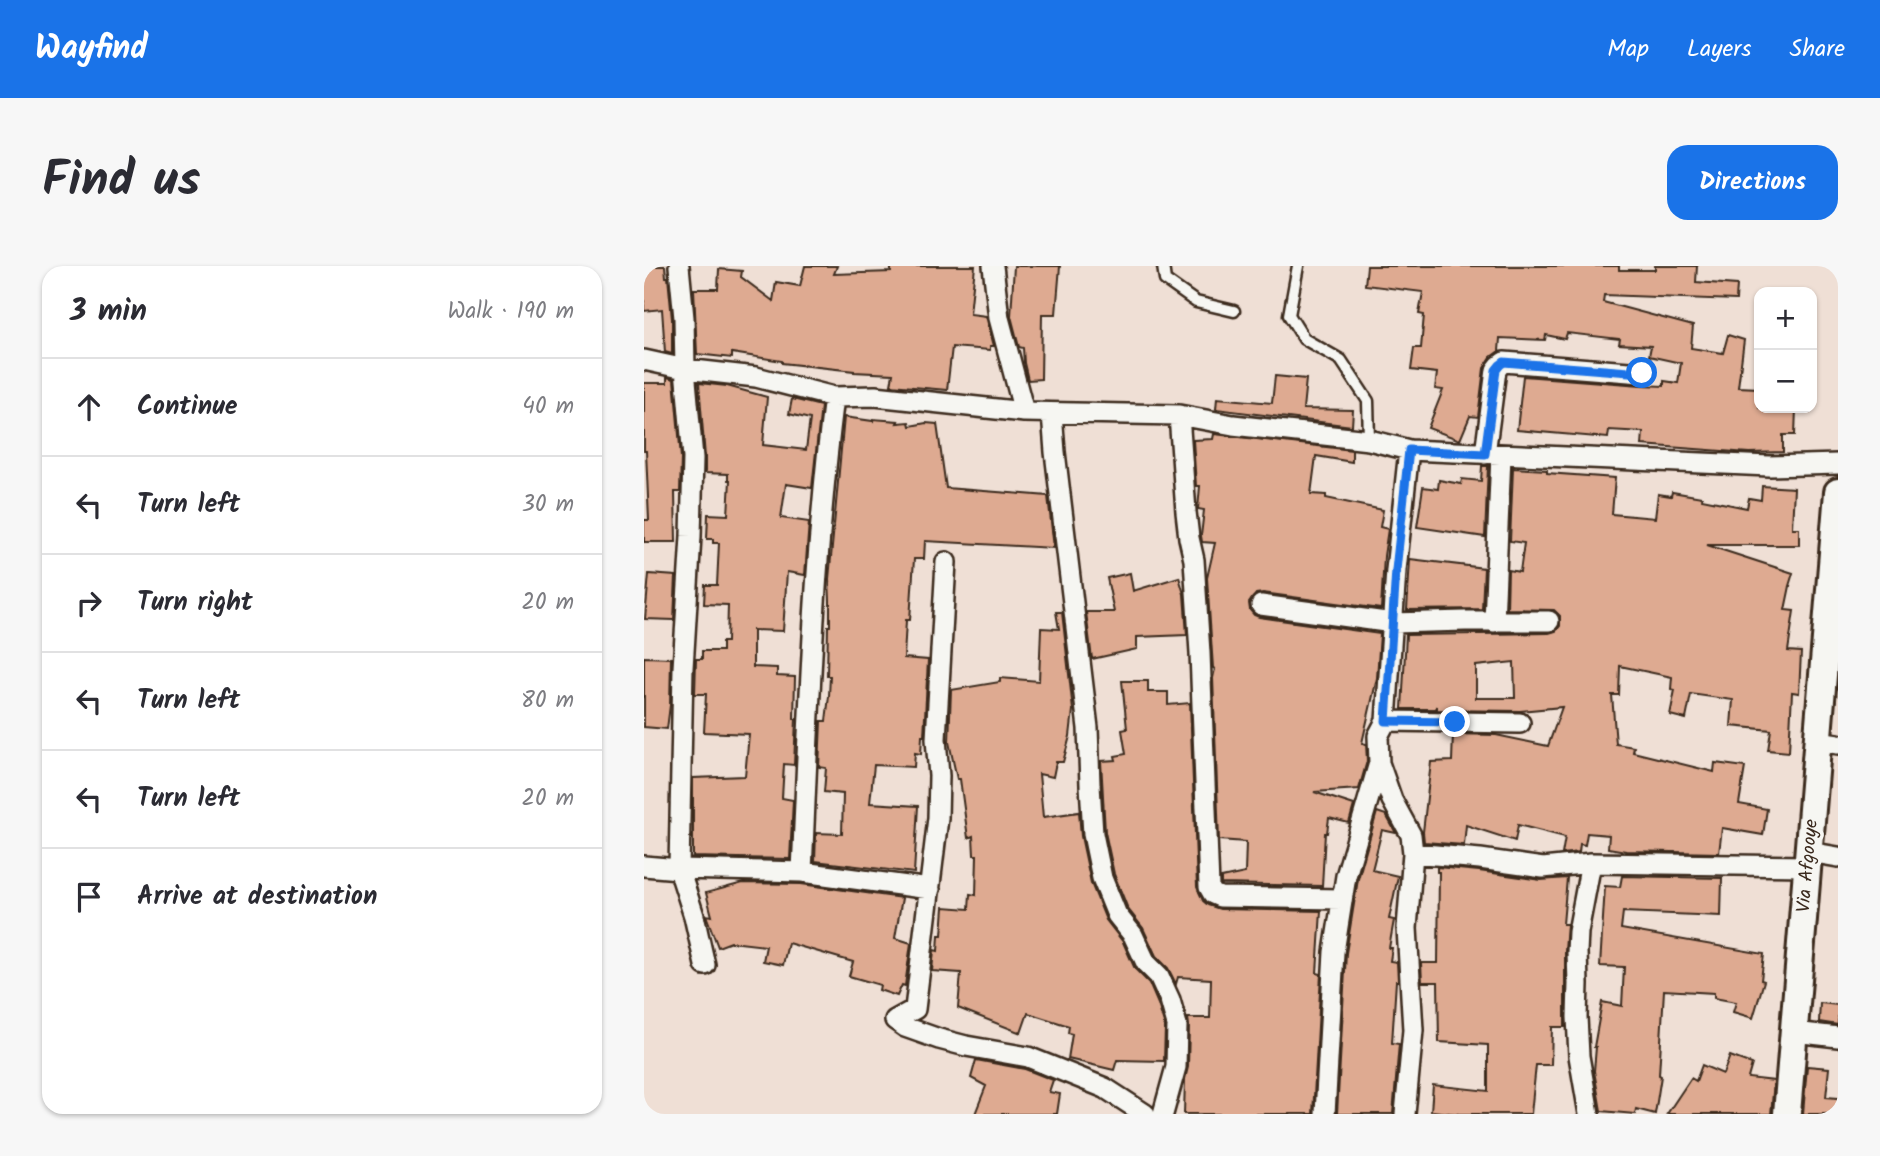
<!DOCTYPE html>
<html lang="en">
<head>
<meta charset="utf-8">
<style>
	:root { --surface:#fff; --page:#f7f7f7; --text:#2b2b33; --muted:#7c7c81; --line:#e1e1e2; --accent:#1a73e8 }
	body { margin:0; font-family:Kalam,sans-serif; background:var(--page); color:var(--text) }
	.controls { position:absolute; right:21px; top:21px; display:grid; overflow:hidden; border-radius:14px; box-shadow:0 2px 5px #0004 }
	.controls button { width:63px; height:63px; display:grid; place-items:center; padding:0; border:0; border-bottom:2px solid var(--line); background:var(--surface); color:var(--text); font:35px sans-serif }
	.stop { position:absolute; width:21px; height:21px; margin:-16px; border:5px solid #1a73e8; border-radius:50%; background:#fff }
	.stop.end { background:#1a73e8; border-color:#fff; box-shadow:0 2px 7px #0008 }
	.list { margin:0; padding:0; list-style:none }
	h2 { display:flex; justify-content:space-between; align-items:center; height:91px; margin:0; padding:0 28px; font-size:30px }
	h2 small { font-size:23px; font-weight:400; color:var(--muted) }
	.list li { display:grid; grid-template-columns:46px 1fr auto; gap:21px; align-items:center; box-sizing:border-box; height:98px; padding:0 28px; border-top:2px solid var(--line) }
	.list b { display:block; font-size:26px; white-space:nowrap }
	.list em { font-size:23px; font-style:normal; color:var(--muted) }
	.icon { flex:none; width:38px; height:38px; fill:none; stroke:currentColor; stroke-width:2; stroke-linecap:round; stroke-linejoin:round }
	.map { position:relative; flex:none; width:1194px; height:848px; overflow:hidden; border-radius:21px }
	header { display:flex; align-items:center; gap:42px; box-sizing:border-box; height:98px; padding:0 35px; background:var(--accent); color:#fff }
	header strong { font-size:33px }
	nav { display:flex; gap:38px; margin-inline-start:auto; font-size:24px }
	.intro { display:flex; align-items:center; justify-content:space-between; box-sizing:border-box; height:168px; padding:0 42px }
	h1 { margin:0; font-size:49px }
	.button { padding:18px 32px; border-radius:21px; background:var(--accent); color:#fff; font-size:24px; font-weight:700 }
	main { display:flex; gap:42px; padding:0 42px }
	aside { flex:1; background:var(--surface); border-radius:21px; box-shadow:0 2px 5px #0004 }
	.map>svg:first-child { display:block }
	.building { fill:#deaa91; stroke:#3b2a1e; stroke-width:2; fill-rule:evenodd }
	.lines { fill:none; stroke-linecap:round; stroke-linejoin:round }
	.service-casing { stroke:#3b2a1e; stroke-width:15 }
	.minor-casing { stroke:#3b2a1e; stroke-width:24 }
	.secondary-casing { stroke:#3b2a1e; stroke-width:32 }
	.service { stroke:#f6f6f2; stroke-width:10 }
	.minor { stroke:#f6f6f2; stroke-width:19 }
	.secondary { stroke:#f6f6f2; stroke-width:26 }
	.route { stroke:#1a73e8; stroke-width:9 }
	.labels { text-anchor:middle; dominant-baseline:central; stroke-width:7; stroke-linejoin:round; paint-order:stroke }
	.street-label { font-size:19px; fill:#3b2a1e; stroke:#f6f6f2 }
</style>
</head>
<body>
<header>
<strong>Wayfind</strong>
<nav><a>Map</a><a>Layers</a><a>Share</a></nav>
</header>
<div class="intro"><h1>Find us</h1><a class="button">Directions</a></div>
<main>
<aside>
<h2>3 min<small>Walk · 190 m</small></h2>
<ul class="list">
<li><svg class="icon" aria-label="ahead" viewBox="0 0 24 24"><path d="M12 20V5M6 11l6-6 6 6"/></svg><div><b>Continue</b></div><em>40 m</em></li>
<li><svg class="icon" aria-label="left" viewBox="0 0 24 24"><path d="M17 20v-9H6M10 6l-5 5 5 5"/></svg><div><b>Turn left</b></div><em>30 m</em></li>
<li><svg class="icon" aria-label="right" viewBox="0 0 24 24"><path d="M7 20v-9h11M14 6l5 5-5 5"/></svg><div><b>Turn right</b></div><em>20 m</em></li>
<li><svg class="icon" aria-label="left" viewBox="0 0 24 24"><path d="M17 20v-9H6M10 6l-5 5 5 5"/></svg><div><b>Turn left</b></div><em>80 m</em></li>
<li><svg class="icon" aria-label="left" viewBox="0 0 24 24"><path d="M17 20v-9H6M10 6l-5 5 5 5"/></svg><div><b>Turn left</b></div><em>20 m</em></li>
<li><svg class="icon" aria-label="arrive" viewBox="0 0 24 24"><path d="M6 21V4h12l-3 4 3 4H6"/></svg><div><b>Arrive at destination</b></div></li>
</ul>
</aside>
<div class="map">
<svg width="1194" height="848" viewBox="0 0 1194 848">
	<rect width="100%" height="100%" fill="#efdfd5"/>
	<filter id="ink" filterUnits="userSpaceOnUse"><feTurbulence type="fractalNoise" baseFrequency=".0143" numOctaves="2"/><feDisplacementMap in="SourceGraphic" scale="14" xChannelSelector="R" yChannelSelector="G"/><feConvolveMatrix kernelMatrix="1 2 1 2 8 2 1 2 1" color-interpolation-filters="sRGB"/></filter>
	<g filter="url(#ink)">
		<path class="building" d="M 0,0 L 21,0 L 22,11 L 24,11 L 28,53 L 28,88 L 21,86 L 18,43 L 0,45 Z
			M 161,0 L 193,0 L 190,8 L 247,6 L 247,0 L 331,0 L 326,48 L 342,50 L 350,80 L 346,80 L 346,84 L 308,81 L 303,124 L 247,119 L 249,108 L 210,106 L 210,105 L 138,97 L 138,95 L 88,87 L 88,92 L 53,88 L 50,23 L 74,23 L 75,3 L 98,5 L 97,11 L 129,35 L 132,16 L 156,20 Z
			M 370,0 L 416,0 L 412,48 L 398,48 L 397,113 L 384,114 L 380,97 L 379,82 L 375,81 L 367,50 Z
			M 723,0 L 975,0 L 975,4 L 1011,4 L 1011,0 L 1053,0 L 1052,16 L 1093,19 L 1092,34 L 960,29 L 959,36 L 1049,60 L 1047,82 L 1079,87 L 1084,69 L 1100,74 L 1094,121 L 1115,122 L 1115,142 L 1152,142 L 1151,169 L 1139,169 L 1139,186 L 1105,187 L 998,179 L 999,166 L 965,164 L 964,172 L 873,164 L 879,110 L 997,119 L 1020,120 L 1020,115 L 1034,117 L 1037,97 L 1005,90 L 1007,80 L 975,78 L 976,73 L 923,67 L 921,73 L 902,69 L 901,74 L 856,72 L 855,85 L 847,91 L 840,102 L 834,151 L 826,150 L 816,174 L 784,162 L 799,124 L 791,123 L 793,107 L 767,104 L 770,82 L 777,82 L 780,49 L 775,48 L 779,26 L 721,19 Z
			M 631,110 L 662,113 L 659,143 L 709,144 L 708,160 L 572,143 L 573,132 L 628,137 Z
			M 23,111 L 30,113 L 37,192 L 36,226 L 31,226 L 32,276 L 0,276 L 0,254 L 5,254 L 2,185 L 0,185 L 0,117 L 23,117 Z
			M 55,117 L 83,120 L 123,131 L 119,179 L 162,184 L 166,153 L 145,148 L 148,133 L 177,140 L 168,222 L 142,218 L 137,252 L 165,256 L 161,309 L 143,306 L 139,365 L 109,364 L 109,401 L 133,402 L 133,410 L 151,411 L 150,453 L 152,453 L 150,499 L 140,498 L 138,532 L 149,534 L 146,593 L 49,591 L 49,512 L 101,510 L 105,468 L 60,466 L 62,428 L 51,428 L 52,393 L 58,393 L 58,385 L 78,385 L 78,376 L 83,376 L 84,339 L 60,338 L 61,319 L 73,319 L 75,277 L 69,277 L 69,273 L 63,273 L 64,248 L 84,249 L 86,214 L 84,214 L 84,208 L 61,207 L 61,191 Z
			M 200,151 L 229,155 L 229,153 L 254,155 L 253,157 L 265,156 L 266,160 L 282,157 L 293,158 L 302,222 L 404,230 L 410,282 L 281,275 L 280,293 L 270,293 L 266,354 L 262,354 L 260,392 L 284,394 L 280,470 L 278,470 L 277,488 L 271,487 L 270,501 L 230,499 L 226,537 L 274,540 L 270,607 L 171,595 L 172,567 L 198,568 L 199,528 L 180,526 L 182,502 L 175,501 L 177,455 L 182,455 L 185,430 L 186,410 L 183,410 L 184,360 L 186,360 L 186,334 L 185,313 Z
			M 570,168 L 708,184 L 708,196 L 672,190 L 667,228 L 682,229 L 682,232 L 739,244 L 736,261 L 744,263 L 740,290 L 737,343 L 619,327 L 612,328 L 605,337 L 606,344 L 610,349 L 615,351 L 736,368 L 733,412 L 718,477 L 722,478 L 723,495 L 715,523 L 670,526 L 710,539 L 705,557 L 685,552 L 683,567 L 681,567 L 678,620 L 577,618 L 577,612 L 601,607 L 602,576 L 575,574 L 569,412 L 571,403 L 569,402 L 563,312 L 571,277 L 558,276 L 557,270 L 560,244 L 554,243 L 556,220 L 552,220 L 549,174 L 569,173 Z
			M 838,200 L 844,200 L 841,271 L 773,261 L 779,221 L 794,223 L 795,214 L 817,218 L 818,213 L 837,215 Z
			M 869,202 L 903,204 L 903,207 L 971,212 L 968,248 L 1011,252 L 1014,228 L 1027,230 L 1028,226 L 1058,231 L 1058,233 L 1103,242 L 1105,232 L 1117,234 L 1118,220 L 1150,222 L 1148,262 L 1155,262 L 1155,279 L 1063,279 L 1149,307 L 1145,320 L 1146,320 L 1141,344 L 1150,345 L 1144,385 L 1157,386 L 1155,427 L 1148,426 L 1145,486 L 1124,484 L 1127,464 L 1087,460 L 1089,434 L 1047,428 L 1042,453 L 1026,449 L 1031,424 L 1027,423 L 1028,411 L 976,400 L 975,429 L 968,429 L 972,478 L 990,481 L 989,486 L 1070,506 L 1071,497 L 1101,501 L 1095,538 L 1123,543 L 1119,569 L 1078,562 L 1075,587 L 982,585 L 964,582 L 965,569 L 943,567 L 941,579 L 936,578 L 935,586 L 918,588 L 921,571 L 874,559 L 871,575 L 822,559 L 820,579 L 780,576 L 779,566 L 787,496 L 808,495 L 809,468 L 852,469 L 904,480 L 918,441 L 876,445 L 793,444 L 793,440 L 792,443 L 758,443 L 762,369 L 905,367 L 912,365 L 916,360 L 916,350 L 910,344 L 863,343 L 864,304 L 876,306 L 880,277 L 866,275 ZM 870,396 L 871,432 L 832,432 L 832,400 Z
			M 766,293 L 840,302 L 838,343 L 763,344 Z
			M 486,307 L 489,325 L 535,311 L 540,328 L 543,369 L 493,371 L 493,383 L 448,393 L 442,346 L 470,346 L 463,312 Z
			M 5,308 L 32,310 L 30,354 L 1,353 Z
			M 412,346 L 418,346 L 429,444 L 426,470 L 419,496 L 412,496 L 409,511 L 395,508 L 399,551 L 435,546 L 437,570 L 447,617 L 462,654 L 479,676 L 491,703 L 505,717 L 514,738 L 521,761 L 520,795 L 473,794 L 470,804 L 424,793 L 428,768 L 424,767 L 425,760 L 384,747 L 377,767 L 314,742 L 317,707 L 288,705 L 290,684 L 294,685 L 295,669 L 298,669 L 300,641 L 325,643 L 326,628 L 332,629 L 333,589 L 330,589 L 329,570 L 324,572 L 316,513 L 313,513 L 305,476 L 307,424 L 356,416 L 356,412 L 395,415 L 397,362 L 415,363 Z
			M 0,391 L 27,392 L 26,439 L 23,463 L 0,461 Z
			M 478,415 L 504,415 L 504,426 L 524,426 L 524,439 L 546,437 L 553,621 L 559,635 L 564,639 L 576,643 L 677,645 L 673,707 L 677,708 L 669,848 L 540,848 L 541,813 L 544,801 L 545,759 L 544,752 L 566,752 L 567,713 L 534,711 L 532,718 L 524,702 L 512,690 L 499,662 L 484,643 L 470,608 L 461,566 L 457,495 L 472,494 L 471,490 L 482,488 L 478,464 L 483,463 Z
			M 733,546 L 742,549 L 752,567 L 738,564 L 728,604 L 754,610 L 745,653 L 750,654 L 745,682 L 748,682 L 746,695 L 753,696 L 754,715 L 752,715 L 748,777 L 755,778 L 749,848 L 693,848 L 702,687 L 714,613 Z
			M 793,601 L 835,605 L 897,614 L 923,612 L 919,658 L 923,658 L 921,685 L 921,761 L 908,761 L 907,799 L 892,799 L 887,848 L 815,848 L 787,845 L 789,819 L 844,825 L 844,779 L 795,776 L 794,716 L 778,716 L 777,697 L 794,697 L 795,606 L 793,606 Z
			M 978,610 L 1078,612 L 1077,650 L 979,646 L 977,663 L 1120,688 L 1117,714 L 1120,715 L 1109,752 L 1089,746 L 1092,736 L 1070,732 L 1070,727 L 1020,724 L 1015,809 L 1017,810 L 1011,848 L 992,843 L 991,848 L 957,845 L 950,805 L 952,781 L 950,781 L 958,736 L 978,740 L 980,701 L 956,700 L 961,620 L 976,621 Z
			M 99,617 L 157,618 L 258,632 L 251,672 L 267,677 L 261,720 L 258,719 L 253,730 L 235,724 L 236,719 L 205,710 L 209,696 L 144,677 L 139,699 L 119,695 L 122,680 L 87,676 L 74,681 L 62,649 L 68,650 L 62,627 Z
			M 1176,737 L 1194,739 L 1194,759 L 1175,756 Z
			M 1086,790 L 1108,798 L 1104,812 L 1130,815 L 1127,848 L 1023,848 L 1047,812 L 1052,815 L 1058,799 L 1079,808 Z
			M 332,794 L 381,803 L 409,814 L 405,826 L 416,828 L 413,848 L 331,848 L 342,820 L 327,812 Z
			M 1163,800 L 1185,802 L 1182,831 L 1194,832 L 1194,848 L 1159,848 Z"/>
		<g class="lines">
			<g class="service-casing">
				<path id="service" d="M 519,0 L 521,14 L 552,36 L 590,45
					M 654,0 L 645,49 L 660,73 L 697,94 L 724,135 L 725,174"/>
			</g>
			<g class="minor-casing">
				<path id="minor" d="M 35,0 L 40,52 L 41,103 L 49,192 L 47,270 L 39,402 L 35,603 L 50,650 L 61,699
					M 349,0 L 355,52 L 380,146
					M 0,94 L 41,103 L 112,111 L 190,131 L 231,130 L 380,146 L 535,149 L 589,159 L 725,174 L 765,184 L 1125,200 L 1194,198
					M 408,147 L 411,186 L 444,462 L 446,519 L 449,568 L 458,612 L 473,649 L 489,669 L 502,697 L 515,710 L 526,734 L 533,759 L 532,801 L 519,848
					M 535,149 L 542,246 L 545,272 L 550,294 L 556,387 L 565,621 L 569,628 L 576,631 L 698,633
					M 841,188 L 852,104 L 856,99 L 860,96 L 998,107
					M 302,296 L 292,473 L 295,510 L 294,552 L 271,743 L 251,754 L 261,761 L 295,773 L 322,780 L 384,791 L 461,822 L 501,848
					M 617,339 L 749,357 L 821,355 L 905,355
					M 850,356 L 857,189
					M 742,455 L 876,457
					M 1174,475 L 1194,478
					M 1165,586 L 1194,591
					M 769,587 L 836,593 L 899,602 L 947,597 L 934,666 L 933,686 L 934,718 L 933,751 L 935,790 L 945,848
					M 947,597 L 1164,600
					M 0,600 L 35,603 L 158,606 L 286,623
					M 158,606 C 165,447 170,288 190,131
					M 1150,766 L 1194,771
					M 681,848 L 690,686 L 702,610 L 735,497
					M 761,848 L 769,764 L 763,662 L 769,587 L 767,569 L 748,534 L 735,497 L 734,470 L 742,455 L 752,304 L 765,184"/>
			</g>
			<g class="secondary-casing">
				<path id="secondary" d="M 1143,848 L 1194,226"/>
			</g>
			<use href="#service" class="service"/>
			<use href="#minor" class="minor"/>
			<use href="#secondary" class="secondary"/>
		</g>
	</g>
	<g class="lines" filter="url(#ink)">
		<path class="route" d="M 811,456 L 742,455 L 752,304 L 765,184 L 841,188 L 852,104 L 856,99 L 860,96 L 998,107"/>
	</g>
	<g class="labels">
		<g class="street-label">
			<text transform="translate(1164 600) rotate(-85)">Via Afgooye</text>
		</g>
	</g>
</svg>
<div class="controls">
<button>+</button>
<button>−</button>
</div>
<div class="stop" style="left:998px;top:107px"></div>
<div class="stop end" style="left:811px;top:456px"></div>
</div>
</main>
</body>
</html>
